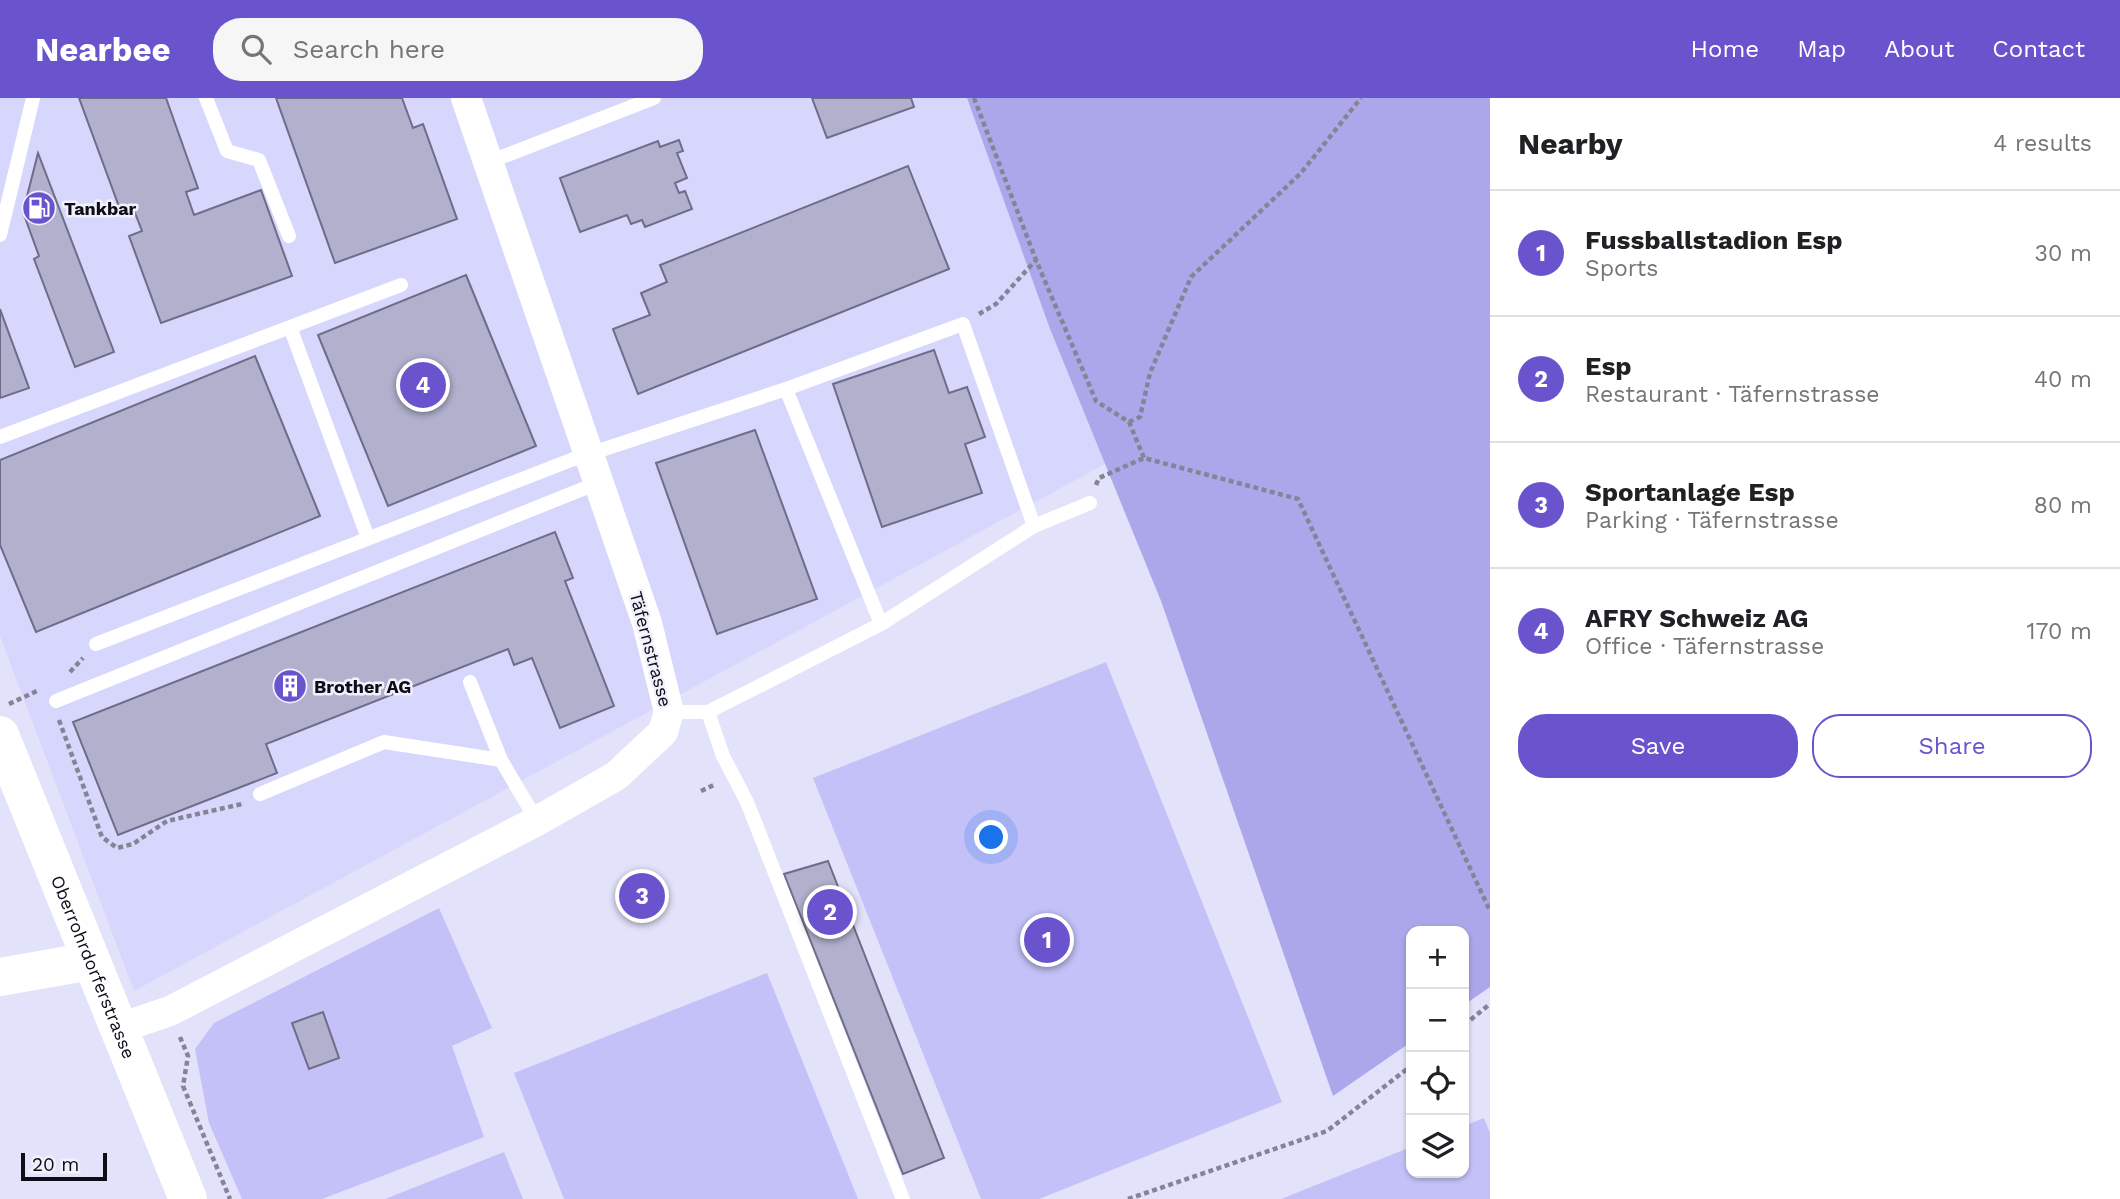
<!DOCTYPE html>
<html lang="en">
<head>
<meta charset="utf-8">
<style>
	:root { --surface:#fff; --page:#f6f6f6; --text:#202124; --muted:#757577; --line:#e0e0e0; --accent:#6a54ce }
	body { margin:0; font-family:"Work Sans",sans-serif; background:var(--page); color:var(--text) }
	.controls { position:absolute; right:21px; bottom:21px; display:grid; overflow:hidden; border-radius:14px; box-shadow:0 2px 5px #0004 }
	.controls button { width:63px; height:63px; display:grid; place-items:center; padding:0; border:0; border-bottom:2px solid var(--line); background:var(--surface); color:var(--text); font:35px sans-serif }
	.scale { position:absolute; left:21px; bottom:18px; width:86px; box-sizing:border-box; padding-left:7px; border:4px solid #0d0c17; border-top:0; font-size:19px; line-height:24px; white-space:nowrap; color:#0d0c17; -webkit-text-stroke:5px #f1f1fd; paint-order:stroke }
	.you { position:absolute; left:992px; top:740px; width:24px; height:24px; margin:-18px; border:5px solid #fff; border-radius:50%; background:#1a73e8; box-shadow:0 0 0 10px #1a73e833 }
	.badge { display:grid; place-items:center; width:46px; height:46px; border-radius:50%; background:var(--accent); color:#fff; font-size:23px; font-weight:700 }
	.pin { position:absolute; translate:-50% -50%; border:4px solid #fff; box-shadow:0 2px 7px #0006 }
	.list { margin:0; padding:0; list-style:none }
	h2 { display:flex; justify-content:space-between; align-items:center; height:91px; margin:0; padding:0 28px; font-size:30px }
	h2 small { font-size:23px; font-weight:400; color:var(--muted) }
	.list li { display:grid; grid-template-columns:46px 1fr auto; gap:21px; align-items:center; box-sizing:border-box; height:126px; padding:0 28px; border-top:2px solid var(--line) }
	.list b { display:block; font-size:26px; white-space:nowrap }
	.list p { margin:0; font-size:23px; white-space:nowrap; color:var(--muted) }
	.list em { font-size:23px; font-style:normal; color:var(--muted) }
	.actions { display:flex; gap:14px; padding:21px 28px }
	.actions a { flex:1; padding:16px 0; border:2px solid var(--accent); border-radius:28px; text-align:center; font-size:24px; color:var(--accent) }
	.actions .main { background:var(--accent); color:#fff }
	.icon { flex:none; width:38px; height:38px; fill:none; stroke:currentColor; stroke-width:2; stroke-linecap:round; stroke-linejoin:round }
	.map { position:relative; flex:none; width:1490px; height:1101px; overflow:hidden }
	header { display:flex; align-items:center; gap:42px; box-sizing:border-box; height:98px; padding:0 35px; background:var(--accent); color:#fff }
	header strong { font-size:33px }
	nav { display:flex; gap:38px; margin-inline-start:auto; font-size:24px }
	.search { width:490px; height:63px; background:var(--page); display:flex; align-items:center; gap:18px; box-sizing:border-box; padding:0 24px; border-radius:28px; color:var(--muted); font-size:26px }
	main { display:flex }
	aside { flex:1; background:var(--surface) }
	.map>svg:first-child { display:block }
	.built { fill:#d7d6fc }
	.green { fill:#c3c1f7 }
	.forest { fill:#aca7eb }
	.building { fill:#b1b0cd; stroke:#6e6c88; stroke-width:2 }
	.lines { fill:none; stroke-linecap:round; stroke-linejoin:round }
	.path { stroke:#858497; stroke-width:4.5; stroke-dasharray:5 3.5; stroke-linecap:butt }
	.service { stroke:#fff; stroke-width:14 }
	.minor { stroke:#fff; stroke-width:30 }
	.secondary { stroke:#fff; stroke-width:38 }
	.labels { text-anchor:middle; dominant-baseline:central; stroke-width:5; stroke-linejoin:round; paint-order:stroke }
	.poi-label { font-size:18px; font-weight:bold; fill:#0d0c17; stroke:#f1f1fd; text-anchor:start }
	.street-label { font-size:18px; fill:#0d0c17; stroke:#f1f1fd }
</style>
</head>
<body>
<header>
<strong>Nearbee</strong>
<div class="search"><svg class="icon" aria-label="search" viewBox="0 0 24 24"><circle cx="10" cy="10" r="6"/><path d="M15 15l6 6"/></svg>Search here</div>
<nav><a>Home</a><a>Map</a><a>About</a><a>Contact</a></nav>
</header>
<main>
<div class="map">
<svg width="1490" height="1101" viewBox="0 0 1490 1101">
	<rect width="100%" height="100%" fill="#e3e2fb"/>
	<path class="built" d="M 0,0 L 967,0 L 1050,231 L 1105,366 L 134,893 L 0,538 Z"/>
	<path class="green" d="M 1106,564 L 1282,1004 L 1039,1101 L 981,1101 L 813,680 Z
		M 439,810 L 492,930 L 452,948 L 484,1039 L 322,1101 L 242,1101 L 209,1025 L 195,951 L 214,925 Z
		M 767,875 L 858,1101 L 564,1101 L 514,975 Z
		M 1484,1020 L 1490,1035 L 1490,1101 L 1281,1101 L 1411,1049 L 1411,1075 L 1464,1075 L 1464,1028 Z
		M 504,1054 L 523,1101 L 385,1101 Z"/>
	<path class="forest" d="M 967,0 L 1490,0 L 1490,889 L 1464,907 L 1464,833 L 1411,833 L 1411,944 L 1333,998 L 1161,503 L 1050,231 Z"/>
	<path class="building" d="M 79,0 L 166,0 L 198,90 L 186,94 L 194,117 L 261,92 L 292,178 L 161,225 L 129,138 L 142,133 L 133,110 L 121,114 Z
		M 276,0 L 402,0 L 413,30 L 423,26 L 457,121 L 335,165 Z
		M 812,0 L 911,0 L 914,9 L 827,40 Z
		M 679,42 L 683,53 L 677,55 L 687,80 L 675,85 L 679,95 L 685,93 L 692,111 L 645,129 L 642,122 L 631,126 L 627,117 L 580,134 L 560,80 L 658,43 L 660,49 Z
		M 38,55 L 114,254 L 75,269 L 34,161 L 39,158 L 23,114 Z
		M 908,68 L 949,171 L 638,296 L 613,231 L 650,217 L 641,195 L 667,184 L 660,167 Z
		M 466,177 L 536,348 L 388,408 L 318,237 Z
		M 0,211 L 29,290 L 0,300 Z
		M 934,252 L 949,295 L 967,289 L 985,339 L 965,346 L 982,395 L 882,429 L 833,286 Z
		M 255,258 L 320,418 L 36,534 L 0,447 L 0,362 Z
		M 755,332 L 817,501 L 717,536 L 656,365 Z
		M 555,434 L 573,480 L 565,483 L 614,608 L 560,630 L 532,560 L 514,567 L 508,551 L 266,646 L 277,675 L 118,737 L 73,624 Z
		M 828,763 L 944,1060 L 903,1076 L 784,776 Z
		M 323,914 L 339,960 L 309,971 L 292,925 Z"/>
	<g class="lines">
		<path class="path" d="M 974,0 L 1036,162 L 1096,303 L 1129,324 L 1144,360
			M 979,216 L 996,206 L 1036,162
			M 1129,324 L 1140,319 L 1150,275 L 1191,179 L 1301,75 L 1361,0
			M 1096,387 L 1099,380 L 1144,360 L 1298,401 L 1490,813
			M 70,574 L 83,560
			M 9,606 L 39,592
			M 59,622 L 102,739 L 117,750 L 133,746 L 167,723 L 242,706
			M 701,693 L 716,686
			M 1464,927 L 1490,906
			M 180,939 L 188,958 L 183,988 L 230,1101
			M 1128,1101 L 1327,1033 L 1411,968"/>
		<path class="service" d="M 206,0 L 227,53 L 259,62 L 289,138
			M 489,64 L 654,0
			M 0,137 L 33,0
			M 290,229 L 368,440
			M 786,291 L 881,526
			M 0,339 L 401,187
			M 96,546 L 571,362 L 786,291 L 963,226 L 1034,428
			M 470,584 L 501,662
			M 56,603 L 600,384
			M 669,614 L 708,614 L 881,526 L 1034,428 L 1090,405
			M 708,614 L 723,658 L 747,704 L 903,1101
			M 260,696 L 384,644 L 501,662 L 537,723"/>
		<path class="minor" d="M 120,930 L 170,913 L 537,723 L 616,678 L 663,634 L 669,614 L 647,525 L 466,0"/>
		<g class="secondary">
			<path id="s1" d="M 0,637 L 188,1101"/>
			<path d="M 0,879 L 91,863"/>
		</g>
	</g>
	<defs>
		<g id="fuel-disc" transform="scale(1.75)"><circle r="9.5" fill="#6a54ce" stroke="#f1f1fd"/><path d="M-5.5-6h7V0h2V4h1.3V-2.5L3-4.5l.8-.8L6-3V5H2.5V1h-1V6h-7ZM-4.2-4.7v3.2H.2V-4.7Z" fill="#fff"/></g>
		<g id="building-disc" transform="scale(1.75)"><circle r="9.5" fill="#6a54ce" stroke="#f1f1fd"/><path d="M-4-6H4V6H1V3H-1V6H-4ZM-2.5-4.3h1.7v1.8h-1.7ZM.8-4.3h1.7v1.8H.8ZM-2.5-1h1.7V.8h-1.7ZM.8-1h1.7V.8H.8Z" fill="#fff"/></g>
	</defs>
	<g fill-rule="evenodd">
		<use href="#fuel-disc" x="39" y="110"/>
		<use href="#building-disc" x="290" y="588"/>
	</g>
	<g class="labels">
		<g class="poi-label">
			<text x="64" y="110">Tankbar</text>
			<text x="314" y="588">Brother AG</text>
		</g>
		<g class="street-label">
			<text transform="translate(651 551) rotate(75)">Täfernstrasse</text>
			<text stroke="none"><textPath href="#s1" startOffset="250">Oberrohrdorferstrasse</textPath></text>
		</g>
	</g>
</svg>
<div class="controls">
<button>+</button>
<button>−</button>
<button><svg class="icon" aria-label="locate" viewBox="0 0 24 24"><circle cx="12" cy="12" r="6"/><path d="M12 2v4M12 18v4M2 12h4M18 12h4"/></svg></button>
<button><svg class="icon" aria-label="layers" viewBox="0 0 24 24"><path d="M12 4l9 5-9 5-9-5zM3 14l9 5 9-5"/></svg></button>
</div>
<div class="scale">20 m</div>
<div class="you"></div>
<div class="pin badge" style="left:1047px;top:842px">1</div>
<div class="pin badge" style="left:830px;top:814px">2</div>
<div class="pin badge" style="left:642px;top:798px">3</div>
<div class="pin badge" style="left:423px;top:287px">4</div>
</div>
<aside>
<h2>Nearby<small>4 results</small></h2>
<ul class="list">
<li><span class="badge">1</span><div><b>Fussballstadion Esp</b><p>Sports</p></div><em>30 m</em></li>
<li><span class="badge">2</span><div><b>Esp</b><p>Restaurant · Täfernstrasse</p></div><em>40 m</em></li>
<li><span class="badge">3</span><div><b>Sportanlage Esp</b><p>Parking · Täfernstrasse</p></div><em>80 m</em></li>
<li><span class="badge">4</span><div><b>AFRY Schweiz AG</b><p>Office · Täfernstrasse</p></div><em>170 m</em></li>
</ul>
<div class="actions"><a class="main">Save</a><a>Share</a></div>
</aside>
</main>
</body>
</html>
